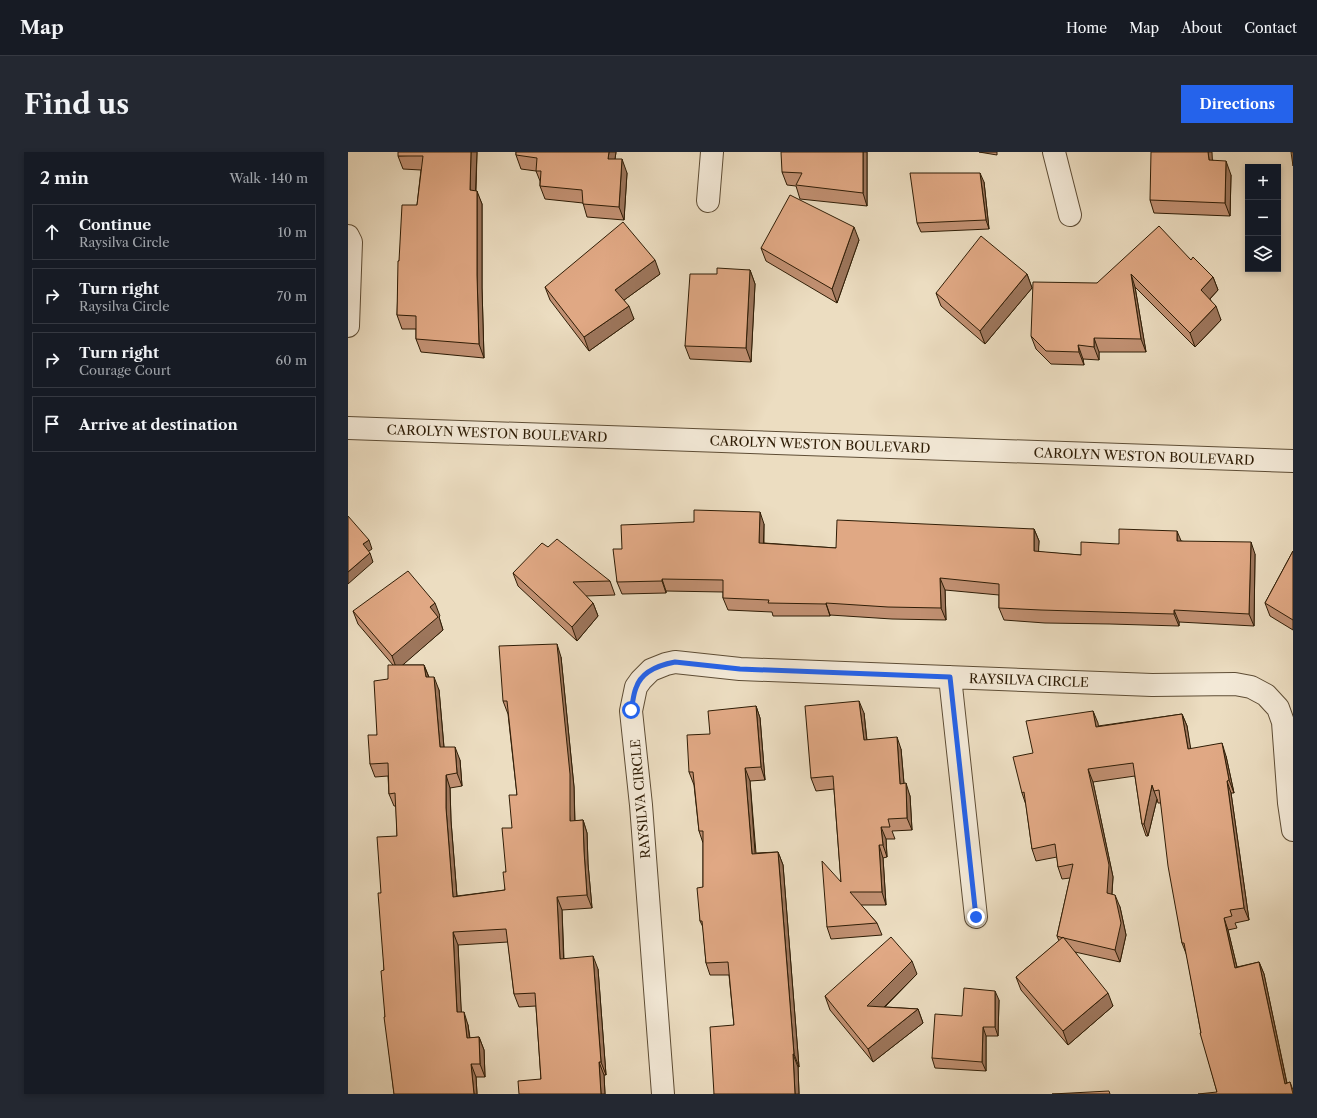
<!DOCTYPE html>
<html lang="en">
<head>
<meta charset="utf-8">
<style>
	:root { --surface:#171b24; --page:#242831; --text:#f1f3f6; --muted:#9ea1a6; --line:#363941; --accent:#2563eb }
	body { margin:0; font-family:"Libre Caslon Text",serif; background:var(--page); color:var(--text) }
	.controls { position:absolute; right:12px; top:12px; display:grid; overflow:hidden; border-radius:0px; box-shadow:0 2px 6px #0003 }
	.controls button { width:36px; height:36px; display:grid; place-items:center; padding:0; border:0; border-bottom:1px solid var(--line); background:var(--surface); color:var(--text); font:20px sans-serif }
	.stop { position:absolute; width:12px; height:12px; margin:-9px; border:3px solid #2563eb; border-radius:50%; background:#fff }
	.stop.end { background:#2563eb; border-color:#fff; box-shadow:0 1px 4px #0008 }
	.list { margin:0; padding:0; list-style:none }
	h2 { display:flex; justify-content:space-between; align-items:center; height:52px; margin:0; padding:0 16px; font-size:17px }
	h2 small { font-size:13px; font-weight:400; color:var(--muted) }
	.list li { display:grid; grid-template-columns:26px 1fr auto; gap:12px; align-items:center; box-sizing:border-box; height:56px; margin:0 8px 8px; padding:0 8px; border:1px solid var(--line); border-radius:0px }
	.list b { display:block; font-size:15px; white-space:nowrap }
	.list p { margin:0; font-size:13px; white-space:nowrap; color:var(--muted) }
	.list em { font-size:13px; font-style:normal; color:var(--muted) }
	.icon { flex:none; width:22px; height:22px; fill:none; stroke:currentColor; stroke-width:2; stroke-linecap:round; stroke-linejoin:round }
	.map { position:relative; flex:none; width:945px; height:942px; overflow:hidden; border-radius:0px }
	header { display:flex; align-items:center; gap:24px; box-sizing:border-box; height:56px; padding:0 20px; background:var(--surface); border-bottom:1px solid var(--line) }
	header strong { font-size:19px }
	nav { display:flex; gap:22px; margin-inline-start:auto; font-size:14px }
	.intro { display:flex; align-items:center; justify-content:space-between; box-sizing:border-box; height:96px; padding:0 24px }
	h1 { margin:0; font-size:28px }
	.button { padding:10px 18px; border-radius:0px; background:var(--accent); color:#fff; font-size:14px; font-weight:700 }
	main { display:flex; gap:24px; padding:0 24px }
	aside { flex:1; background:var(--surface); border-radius:0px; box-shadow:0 2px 6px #0003 }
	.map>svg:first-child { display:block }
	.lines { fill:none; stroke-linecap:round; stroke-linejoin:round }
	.minor-casing { stroke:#5e4d35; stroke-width:24 }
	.tertiary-casing { stroke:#5e4d35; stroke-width:24 }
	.minor { stroke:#f3e9d7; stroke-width:22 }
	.tertiary { stroke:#f3e9d7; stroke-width:22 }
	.wall { fill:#c19072; stroke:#2f1d06 }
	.shaded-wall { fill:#9d765c; stroke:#2f1d06 }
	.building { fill:#e0a884; stroke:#2f1d06 }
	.route { stroke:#2563eb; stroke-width:5 }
	.labels { text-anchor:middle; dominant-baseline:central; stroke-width:3.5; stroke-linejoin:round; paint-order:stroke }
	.street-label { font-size:13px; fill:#2f1d06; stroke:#f3e9d7 }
</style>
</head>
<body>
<header>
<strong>Map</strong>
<nav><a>Home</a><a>Map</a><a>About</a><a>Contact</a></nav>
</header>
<div class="intro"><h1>Find us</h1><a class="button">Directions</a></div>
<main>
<aside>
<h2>2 min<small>Walk · 140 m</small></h2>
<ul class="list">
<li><svg class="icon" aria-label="ahead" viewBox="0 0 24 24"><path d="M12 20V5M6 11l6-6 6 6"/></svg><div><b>Continue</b><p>Raysilva Circle</p></div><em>10 m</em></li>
<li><svg class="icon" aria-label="right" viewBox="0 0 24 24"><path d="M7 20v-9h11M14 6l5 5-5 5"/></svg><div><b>Turn right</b><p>Raysilva Circle</p></div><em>70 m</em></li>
<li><svg class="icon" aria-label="right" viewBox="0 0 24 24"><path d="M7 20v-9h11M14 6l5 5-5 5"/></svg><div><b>Turn right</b><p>Courage Court</p></div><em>60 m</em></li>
<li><svg class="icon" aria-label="arrive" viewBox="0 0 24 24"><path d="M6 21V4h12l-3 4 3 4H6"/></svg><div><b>Arrive at destination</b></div></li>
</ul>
</aside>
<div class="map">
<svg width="945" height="942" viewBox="0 0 945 942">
	<rect width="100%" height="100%" fill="#ecddc1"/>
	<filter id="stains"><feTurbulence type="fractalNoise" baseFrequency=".005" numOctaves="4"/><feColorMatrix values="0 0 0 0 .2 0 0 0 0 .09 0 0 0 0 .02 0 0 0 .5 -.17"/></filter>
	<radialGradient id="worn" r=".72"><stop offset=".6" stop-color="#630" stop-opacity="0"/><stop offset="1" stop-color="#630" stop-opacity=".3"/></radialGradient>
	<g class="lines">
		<g class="minor-casing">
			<path id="minor" d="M 706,0 L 722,63
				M 360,49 L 364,0
				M 0,84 L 3,90 L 0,174
				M 602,525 L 628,765
				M 315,942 L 293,653 L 283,559 L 288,535 L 293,528 L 303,518 L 318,512 L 327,510 L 392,517 L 804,533 L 887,532 L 903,535 L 918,543 L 930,556 L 935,570 L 941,651 L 945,678"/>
		</g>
		<g class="tertiary-casing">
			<path id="tertiary" d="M 0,276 L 945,309"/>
		</g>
		<use href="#minor" class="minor"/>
		<use href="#tertiary" class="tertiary"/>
	</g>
	<path class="wall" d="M 129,0 L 128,39 L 134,52 L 134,136 L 136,206 L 73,200 L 68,187 L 68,177 L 54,177 L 49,163 L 51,109 L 69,53 L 73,18 L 55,17 L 50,4 Z
		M 168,0 L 268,0 L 267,7 L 279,21 L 276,68 L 239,65 L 235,51 L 197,47 L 192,34 L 192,29 L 188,19 L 173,17 L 168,3 Z
		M 519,0 L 519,54 L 452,47 L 448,34 L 439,33 L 434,20 Z
		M 631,0 L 649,0 L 649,3 Z
		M 865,8 L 883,23 L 882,64 L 806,61 L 802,48 Z
		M 636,30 L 641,77 L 573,80 L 569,71 Z
		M 511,88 L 489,151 L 418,109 L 413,96 Z
		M 843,108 L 865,125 L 870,138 L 862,147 L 873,168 L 847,195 L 787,135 L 798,200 L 751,200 L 751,208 L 735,207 L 736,213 L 703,212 L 688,197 L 683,184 L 749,131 Z
		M 402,118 L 407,132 L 403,210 L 342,207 L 337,194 L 369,122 Z
		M 312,122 L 276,148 L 286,167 L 241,199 L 202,148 L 197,135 Z
		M 679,122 L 684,136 L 637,192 L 593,154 L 588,141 Z
		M 346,370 L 416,372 L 416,391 L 488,396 L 686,377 L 691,389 L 690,400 L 733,403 L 771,392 L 833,389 L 907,402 L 906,474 L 831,470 L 831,474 L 762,472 L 697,471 L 656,468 L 651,456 L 651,443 L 597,438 L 598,468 L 544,467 L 482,463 L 482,464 L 425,464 L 424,460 L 380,458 L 375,446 L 375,440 L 318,439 L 318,441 L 274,442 L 269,430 L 274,397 Z
		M 200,395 L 262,429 L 267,443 L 238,444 L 245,451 L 250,464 L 229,489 L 170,434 L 165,421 Z
		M 945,399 L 945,478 L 922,464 L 917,451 Z
		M 5,459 L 92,464 L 91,465 L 95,478 L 54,513 L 76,513 L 81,525 L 91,538 L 96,595 L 112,608 L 114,634 L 102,636 L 103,669 L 109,744 L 157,738 L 158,720 L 169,643 L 160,562 L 155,549 L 213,505 L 226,635 L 227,669 L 235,668 L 239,681 L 240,712 L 244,756 L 214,758 L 216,807 L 250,817 L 258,923 L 256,923 L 257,942 L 171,942 L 193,927 L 188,854 L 171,855 L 166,842 L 160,790 L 110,793 L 113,860 L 120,873 L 122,886 L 131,885 L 136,898 L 137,925 L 128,925 L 129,942 L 46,942 L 37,865 L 36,818 L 33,741 L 49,684 L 48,654 L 46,654 L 41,642 L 40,624 L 27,625 L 22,612 L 29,583 L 40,527 L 45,513 L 10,472 Z
		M 408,554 L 412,566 L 417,628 L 402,629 L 408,701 L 430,700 L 435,713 L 451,915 L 450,915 L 451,942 L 366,942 L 386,873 L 381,823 L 362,823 L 358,811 L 355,775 L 352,769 L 355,735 L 355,691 L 351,679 L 346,633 L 341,620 L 362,582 Z
		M 745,559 L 750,574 L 834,562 L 839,574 L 842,597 L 878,604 L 886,641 L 883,641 L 901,768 L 887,771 L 889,776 L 880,778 L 889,815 L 911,810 L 916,822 L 939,931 L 942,930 L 945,938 L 945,942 L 869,940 L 853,881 L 839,804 L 834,791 L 813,651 L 810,651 L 809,647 L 800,684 L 798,684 L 794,672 L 787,624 L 745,630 L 765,725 L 764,742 L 772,755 L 778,783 L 772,810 L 727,800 L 765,854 L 720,893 L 673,838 L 668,825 L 711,789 L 709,784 L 722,726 L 714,727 L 710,715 L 709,705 L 688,709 L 684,697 L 678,653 L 674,641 L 685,601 Z
		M 516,561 L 519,588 L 553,597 L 556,631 L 562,644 L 564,678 L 544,679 L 547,687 L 538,687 L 539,705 L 535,706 L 538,753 L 513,753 L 529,771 L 534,783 L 483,787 L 479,775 L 493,730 L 486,637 L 468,639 L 463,626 Z
		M 569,822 L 537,855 L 570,857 L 575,871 L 525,910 L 482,858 L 477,844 Z
		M 651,848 L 650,884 L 638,884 L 638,919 L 587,916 L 584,906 L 614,864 Z"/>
	<path class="shaded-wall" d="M 123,0 L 129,0 L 127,52 L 122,38 Z
		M 261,0 L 268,0 L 265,21 L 260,7 Z
		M 515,0 L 519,0 L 519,54 L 515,41 Z
		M 860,0 L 864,0 L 865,21 L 861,8 Z
		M 274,7 L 279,21 L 276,68 L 271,55 Z
		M 878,9 L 883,23 L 882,64 L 877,51 Z
		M 632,21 L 636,30 L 641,77 L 638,68 Z
		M 129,39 L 134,52 L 134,136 L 136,206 L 131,192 L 129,123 Z
		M 506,75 L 511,88 L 489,151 L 484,137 Z
		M 307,108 L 312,122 L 272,151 L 267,138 Z
		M 402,118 L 407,132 L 403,210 L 398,196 Z
		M 679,122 L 684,136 L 637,192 L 632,179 Z
		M 783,122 L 787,135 L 798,200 L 793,187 Z
		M 865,125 L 870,138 L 858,151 L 853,138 Z
		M 281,154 L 286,167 L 241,199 L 236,185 Z
		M 868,154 L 873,168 L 847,195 L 842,181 Z
		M 746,186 L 751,200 L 751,208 L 746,195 Z
		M 730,193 L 735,207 L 736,213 L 731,200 Z
		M 412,360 L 416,372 L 415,403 L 411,391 Z
		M 686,377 L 691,389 L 690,412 L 686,399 Z
		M 829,379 L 834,391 L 829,389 Z
		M 21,388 L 24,397 L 18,401 L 15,392 Z
		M 903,390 L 907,402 L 906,474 L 901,462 Z
		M 22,401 L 25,410 L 0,432 L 0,420 Z
		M 592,426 L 597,438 L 598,468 L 593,456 Z
		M 314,427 L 318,439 L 318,441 L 314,429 Z
		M 87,451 L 92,464 L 91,465 L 95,478 L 49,518 L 44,504 L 82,455 Z
		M 245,451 L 250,464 L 229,489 L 224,475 Z
		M 478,451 L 482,463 L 482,464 L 478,452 Z
		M 826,458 L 831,470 L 831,474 L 826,462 Z
		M 209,492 L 213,505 L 226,635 L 227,682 L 222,669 Z
		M 76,513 L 81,526 L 78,525 Z
		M 86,525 L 91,538 L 97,608 L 92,595 Z
		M 511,549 L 516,561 L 520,601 L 516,588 Z
		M 408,554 L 412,566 L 417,628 L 413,615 Z
		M 745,559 L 750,571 L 752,587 L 748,575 Z
		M 834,562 L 839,574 L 845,610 L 840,597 Z
		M 549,585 L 553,597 L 557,644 L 552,632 Z
		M 874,591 L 878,604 L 886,641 L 881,628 Z
		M 107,595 L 112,608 L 114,634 L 109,621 Z
		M 397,616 L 402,629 L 408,714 L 404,702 Z
		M 740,617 L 745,630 L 765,725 L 763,754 L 759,741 Z
		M 98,623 L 102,636 L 103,669 L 110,758 L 105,745 L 98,656 Z
		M 879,629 L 883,641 L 901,768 L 896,756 Z
		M 558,631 L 562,644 L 564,678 L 559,666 Z
		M 804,633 L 806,639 L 809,647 L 800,684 L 796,672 Z
		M 235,668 L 239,681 L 240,712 L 244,756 L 239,743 L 236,699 Z
		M 533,675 L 538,687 L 539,705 L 535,693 Z
		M 531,693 L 535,706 L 538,753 L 534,740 Z
		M 430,700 L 435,713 L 451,915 L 446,902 Z
		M 767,743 L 772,755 L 778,783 L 772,810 L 767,798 Z
		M 209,745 L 214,758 L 216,820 L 212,807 Z
		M 876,766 L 880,778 L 892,828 L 887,816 Z
		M 105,780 L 110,793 L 114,873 L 109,860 Z
		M 245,804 L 250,817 L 258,923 L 253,910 Z
		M 564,809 L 569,822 L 524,867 L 519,854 Z
		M 911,810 L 916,822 L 941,942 L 937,932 Z
		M 647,839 L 651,848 L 650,884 L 647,875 Z
		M 760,841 L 765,854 L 720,893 L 715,879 Z
		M 570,857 L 575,871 L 525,910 L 520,897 Z
		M 116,860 L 120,873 L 123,899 L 119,886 Z
		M 635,875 L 638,884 L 638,919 L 634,910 Z
		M 131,885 L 136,898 L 137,925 L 132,912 Z
		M 445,902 L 450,915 L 451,942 L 447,942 Z
		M 251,910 L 256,923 L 257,942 L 253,942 Z
		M 123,912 L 128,925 L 129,942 L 126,942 Z"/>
	<path class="building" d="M 50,0 L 123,0 L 122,38 L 129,39 L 129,123 L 131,192 L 68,187 L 68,164 L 49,163 L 50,109 L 51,109 L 54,53 L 69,53 L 75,4 L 50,4 Z
		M 168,0 L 261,0 L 260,7 L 274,7 L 271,55 L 235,52 L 234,38 L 192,34 L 193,19 L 188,19 L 189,6 L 168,3 Z
		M 433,0 L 515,0 L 515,41 L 448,33 L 454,21 L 434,20 Z
		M 803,0 L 860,0 L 861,8 L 878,9 L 877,51 L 802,48 Z
		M 943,0 L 945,0 L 945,14 Z
		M 562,21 L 632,21 L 638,68 L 569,71 Z
		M 442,43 L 506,75 L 484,137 L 413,96 Z
		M 275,70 L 307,108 L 267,138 L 281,154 L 236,185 L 197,135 Z
		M 811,74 L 843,108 L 845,105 L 865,125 L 853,138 L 868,154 L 842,181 L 783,122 L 793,187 L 746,186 L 746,195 L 730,193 L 731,200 L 698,199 L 683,184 L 685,130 L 749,131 Z
		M 633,84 L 679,122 L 632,179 L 588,141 Z
		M 369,116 L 402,118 L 398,196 L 337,194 L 342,122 L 369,122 Z
		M 346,358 L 412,360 L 411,391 L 488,396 L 489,368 L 686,377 L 686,399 L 733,403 L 733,390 L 771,392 L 771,377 L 829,379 L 829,389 L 903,390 L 901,462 L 826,458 L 826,462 L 758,460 L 693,458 L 651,456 L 651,432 L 592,426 L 593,456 L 540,455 L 478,451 L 478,452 L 420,451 L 421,448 L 375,446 L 375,428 L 314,427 L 314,429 L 269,430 L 265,397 L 274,397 L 273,373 L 346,370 Z
		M 0,364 L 21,388 L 15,392 L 22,401 L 0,420 Z
		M 209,387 L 262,429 L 225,430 L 245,451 L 224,475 L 165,421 L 194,391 L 200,395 Z
		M 945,399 L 945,468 L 917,451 Z
		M 60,419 L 87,451 L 82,455 L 90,465 L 44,504 L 5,459 Z
		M 209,492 L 222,622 L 222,669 L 235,668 L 236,699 L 239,743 L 209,745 L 212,807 L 245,804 L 253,910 L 251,910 L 253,942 L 171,942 L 170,929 L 193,927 L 187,841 L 166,842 L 158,777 L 105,780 L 109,860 L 116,860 L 119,886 L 131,885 L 132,912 L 123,912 L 126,942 L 46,942 L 36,865 L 37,865 L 33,819 L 36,818 L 30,741 L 33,741 L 29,685 L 49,684 L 47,641 L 41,642 L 40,611 L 22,612 L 20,583 L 29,583 L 26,529 L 40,527 L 40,513 L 76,513 L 78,525 L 86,525 L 92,595 L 107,595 L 109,621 L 98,623 L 98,656 L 105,745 L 157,738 L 155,720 L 158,720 L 154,676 L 164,676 L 161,643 L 169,643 L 159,549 L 155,549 L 151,494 Z
		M 511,549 L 516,588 L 549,585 L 552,632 L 558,631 L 559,666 L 540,667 L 542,675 L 533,675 L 535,693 L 531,693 L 534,740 L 502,740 L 529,771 L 479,775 L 474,709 L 493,730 L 485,624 L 463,626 L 457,554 Z
		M 408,554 L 413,615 L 397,616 L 404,702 L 430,700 L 446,902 L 445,902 L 447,942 L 366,942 L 362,875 L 386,873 L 380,810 L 358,811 L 354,769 L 352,769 L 349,736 L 355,735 L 355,679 L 351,679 L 345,620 L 341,620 L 339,583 L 362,582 L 360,559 Z
		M 745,559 L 748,575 L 834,562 L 840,597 L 874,591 L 881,628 L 879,629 L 896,756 L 882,758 L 884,764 L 876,766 L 887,816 L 911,810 L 937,932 L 942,930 L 945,942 L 850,942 L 869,940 L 852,881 L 853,881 L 836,791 L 834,791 L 820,714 L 811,638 L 806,639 L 804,633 L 796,672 L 794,672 L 785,611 L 740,617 L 761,713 L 759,741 L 767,743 L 773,771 L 767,798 L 716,786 L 715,785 L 715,786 L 709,784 L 725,712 L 710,715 L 707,692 L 684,697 L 676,640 L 674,641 L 665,605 L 685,601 L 678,569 Z
		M 543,785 L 564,809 L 519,854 L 570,857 L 520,897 L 477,844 Z
		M 715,785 L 760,841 L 715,879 L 668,825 Z
		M 616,836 L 647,839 L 647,875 L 635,875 L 634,910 L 584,906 L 587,862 L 614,864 Z
		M 761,939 L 762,942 L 704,942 Z"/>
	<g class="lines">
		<path class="route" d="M 283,558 C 285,551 285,543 288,536 C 293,520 311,513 327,510 L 392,517 L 602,525 L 628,765"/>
	</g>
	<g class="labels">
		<g class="street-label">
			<text transform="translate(149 281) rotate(2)">CAROLYN WESTON BOULEVARD</text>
			<text transform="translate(472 292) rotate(2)">CAROLYN WESTON BOULEVARD</text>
			<text transform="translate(796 304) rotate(2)">CAROLYN WESTON BOULEVARD</text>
			<text transform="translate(681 528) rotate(2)">RAYSILVA CIRCLE</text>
			<text transform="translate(292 647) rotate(-95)">RAYSILVA CIRCLE</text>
		</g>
	</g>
	<rect width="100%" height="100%" filter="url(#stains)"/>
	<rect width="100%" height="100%" fill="url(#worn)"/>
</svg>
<div class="controls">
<button>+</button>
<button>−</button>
<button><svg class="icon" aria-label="layers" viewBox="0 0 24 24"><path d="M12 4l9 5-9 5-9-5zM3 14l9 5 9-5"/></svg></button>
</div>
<div class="stop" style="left:283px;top:558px"></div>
<div class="stop end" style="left:628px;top:765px"></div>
</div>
</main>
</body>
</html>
